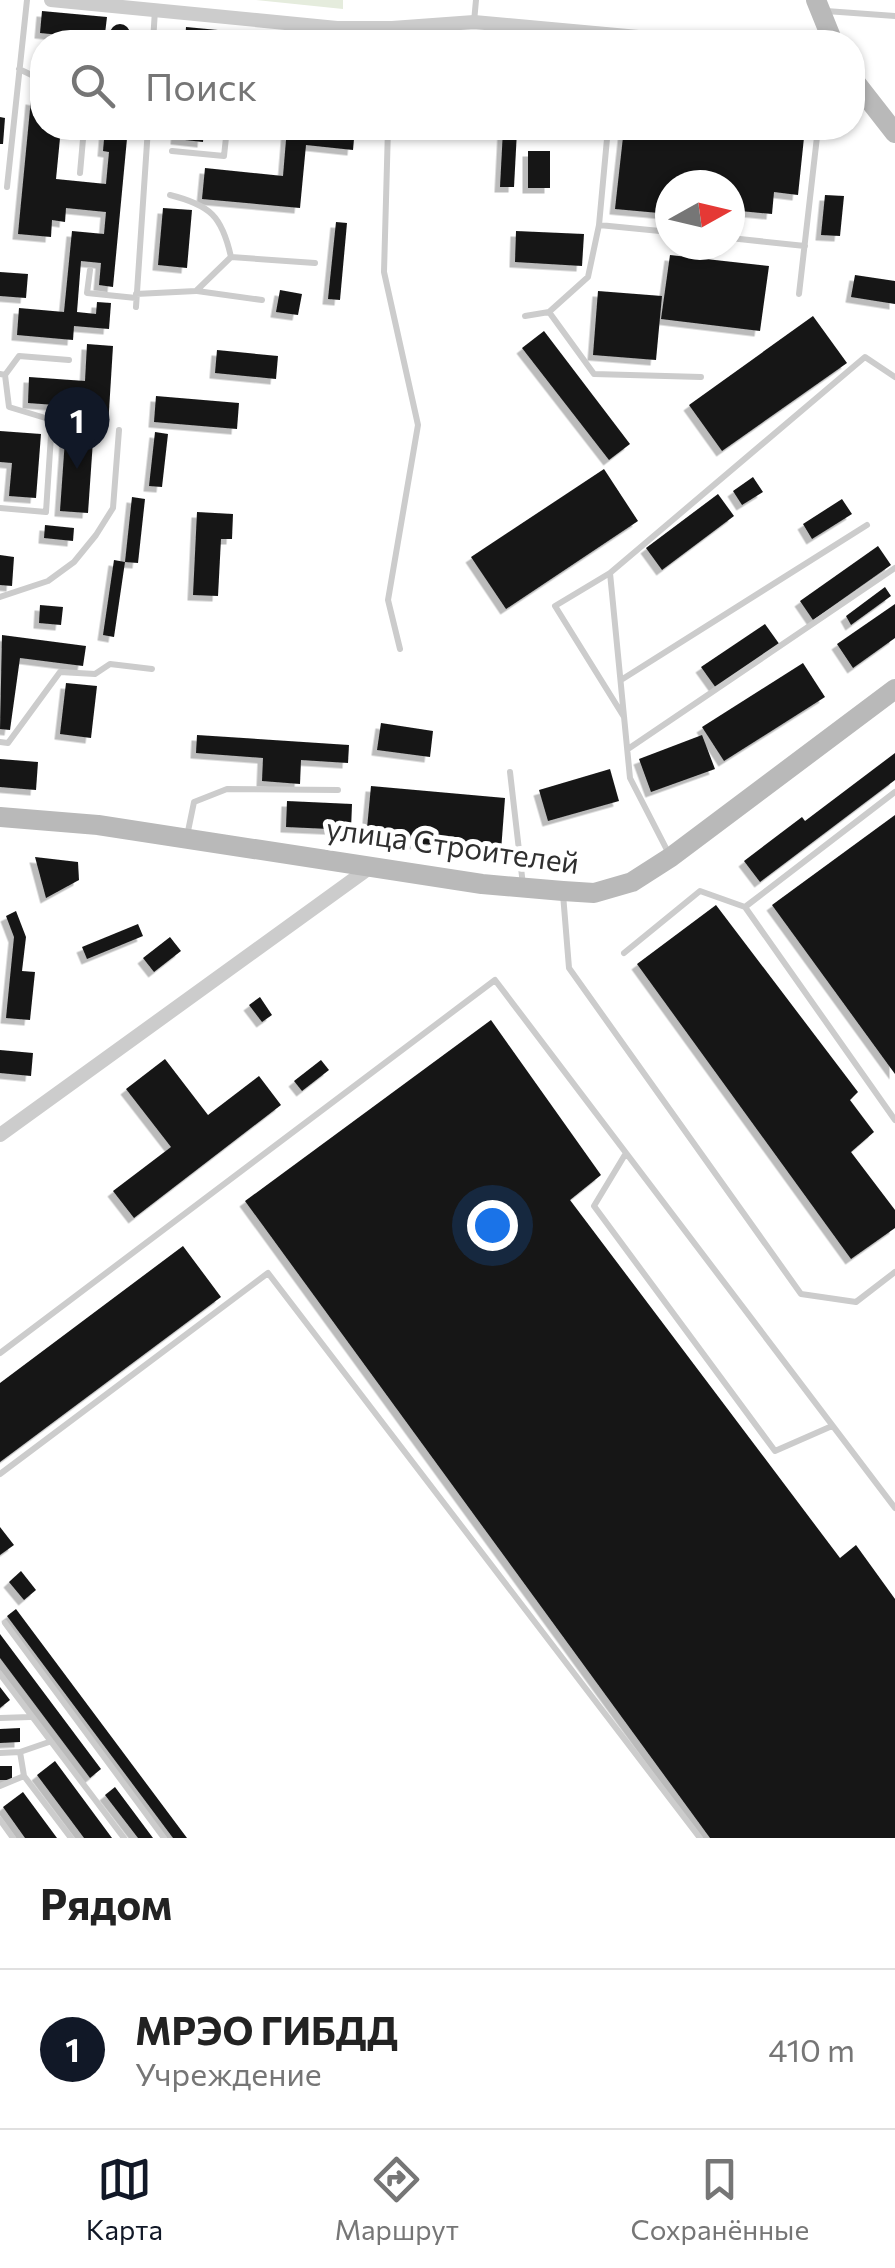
<!DOCTYPE html>
<html lang="ru">
<head>
<meta charset="utf-8">
<style>
	:root { --surface:#fff; --page:#f2f2f2; --text:#222; --muted:#767676; --line:#e0e0e0; --accent:#111827 }
	body { margin:0; font-family:Commissioner,sans-serif; background:var(--page); color:var(--text) }
	.compass { position:absolute; left:655px; top:170px; width:90px; height:90px; border-radius:50%; background:var(--surface); box-shadow:0 2px 8px #0004; rotate:82deg }
	.you { position:absolute; left:492px; top:1225px; width:35px; height:35px; margin:-25px; border:8px solid #fff; border-radius:50%; background:#1a73e8; box-shadow:0 0 0 15px #1a73e833 }
	.badge { display:grid; place-items:center; width:65px; height:65px; border-radius:50%; background:var(--accent); color:#fff; font-size:32px; font-weight:700 }
	.pin { position:absolute; translate:-50% -82px; filter:drop-shadow(0 2px 5px #0008) }
	.pin::after { content:''; position:absolute; top:52px; width:35px; height:30px; background:inherit; clip-path:polygon(0 0,100% 0,50% 100%) }
	.list { margin:0; padding:0; list-style:none }
	h2 { display:flex; justify-content:space-between; align-items:center; height:130px; margin:0; padding:0 40px; font-size:42px }
	h2 small { font-size:32px; font-weight:400; color:var(--muted) }
	.list li { display:grid; grid-template-columns:65px 1fr auto; gap:30px; align-items:center; box-sizing:border-box; height:160px; padding:0 40px; border-top:2px solid var(--line) }
	.list b { display:block; font-size:38px; white-space:nowrap }
	.list p { margin:0; font-size:32px; white-space:nowrap; color:var(--muted) }
	.list em { font-size:32px; font-style:normal; color:var(--muted) }
	.icon { flex:none; width:55px; height:55px; fill:none; stroke:currentColor; stroke-width:2; stroke-linecap:round; stroke-linejoin:round }
	.map { position:relative; flex:none; width:895px; height:1838px; overflow:hidden }
	.search { position:absolute; background:var(--surface); box-shadow:0 2px 8px #0004; left:30px; right:30px; top:30px; height:110px; display:flex; align-items:center; gap:25px; box-sizing:border-box; padding:0 35px; border-radius:40px; color:var(--muted); font-size:38px }
	.sheet { height:290px; background:var(--surface) }
	nav { display:flex; justify-content:space-around; align-items:center; box-sizing:border-box; height:140px; border-top:2px solid var(--line); background:var(--surface); font-size:28px; color:var(--muted) }
	nav a { display:grid; justify-items:center; gap:5px }
	nav .on { color:var(--accent) }
	.map>svg:first-child { display:block }
	.green { fill:#e5ecdd }
	.building { fill:#161616; filter:url(#shadow) }
	.lines { fill:none; stroke-linecap:round; stroke-linejoin:round }
	.lane { stroke:#ccc; stroke-width:6 }
	.street { stroke:#ccc; stroke-width:14 }
	.secondary { stroke:#b9b9b9; stroke-width:20 }
	.labels { text-anchor:middle; dominant-baseline:central; stroke-width:10; stroke-linejoin:round; paint-order:stroke }
	.street-label { font-size:30px; fill:#2f2f2f; stroke:#fff }
</style>
</head>
<body>
<div class="map">
<svg width="895" height="1838" viewBox="0 0 895 1838">
	<defs>
		<filter id="shadow"><feDropShadow dx="-5.5" dy="5.5" stdDeviation="0" flood-color="#0004"/></filter>
	</defs>
	<rect width="100%" height="100%" fill="#fff"/>
	<path class="green" d="M 256,0 L 343,0 L 343,9 Z"/>
	<path class="building" d="M 42,11 L 107,17 L 104,42 L 80,42 L 81,37 L 40,33 Z
		M110 34a10 10 0 1 1 20 0a10 10 0 1 1-20 0Z
		M 186,27 L 323,40 L 323,42 L 185,42 Z
		M 31,99 L 42,101 L 42,128 L 61,128 L 56,179 L 106,184 L 109,152 L 103,151 L 105,128 L 128,128 L 113,287 L 99,285 L 101,263 L 81,261 L 77,312 L 96,314 L 97,302 L 111,303 L 109,329 L 74,326 L 73,340 L 17,335 L 19,308 L 64,312 L 72,231 L 104,234 L 106,212 L 66,208 L 65,222 L 52,220 L 51,237 L 18,234 Z
		M 0,117 L 5,118 L 3,144 L 0,144 Z
		M 177,128 L 204,128 L 203,142 L 176,139 Z
		M 287,128 L 355,128 L 353,150 L 306,145 L 300,208 L 202,199 L 205,168 L 283,176 Z
		M 624,128 L 805,128 L 798,195 L 774,192 L 772,214 L 730,210 L 730,185 L 670,185 L 670,214 L 615,209 Z
		M 503,130 L 517,131 L 514,187 L 500,187 Z
		M 528,151 L 550,151 L 550,188 L 528,188 Z
		M 825,195 L 844,196 L 840,236 L 821,235 Z
		M 163,208 L 192,210 L 187,268 L 158,265 Z
		M 336,222 L 347,223 L 340,300 L 328,299 Z
		M 516,231 L 584,234 L 582,266 L 515,262 Z
		M 670,255 L 769,266 L 760,331 L 661,319 Z
		M 0,272 L 28,274 L 26,298 L 0,296 Z
		M 855,275 L 895,281 L 895,304 L 851,297 Z
		M 280,290 L 302,294 L 298,315 L 276,312 Z
		M 598,291 L 662,296 L 656,360 L 593,355 Z
		M 813,316 L 847,363 L 722,451 L 689,405 Z
		M 544,331 L 630,444 L 609,460 L 522,348 Z
		M 87,344 L 113,346 L 108,427 L 94,426 L 88,513 L 60,511 L 66,425 L 81,426 L 82,407 L 28,403 L 29,377 L 85,381 Z
		M 217,350 L 278,356 L 276,379 L 215,373 Z
		M 156,396 L 239,403 L 237,429 L 154,422 Z
		M 0,431 L 41,434 L 36,498 L 9,496 L 12,463 L 0,462 Z
		M 155,432 L 168,434 L 162,487 L 149,486 Z
		M 604,469 L 638,521 L 506,609 L 471,557 Z
		M 753,477 L 763,492 L 742,505 L 733,491 Z
		M 718,494 L 734,516 L 662,570 L 646,548 Z
		M 132,497 L 145,499 L 138,563 L 125,562 Z
		M 842,499 L 852,514 L 812,539 L 803,524 Z
		M 197,512 L 233,514 L 232,539 L 221,539 L 218,596 L 193,595 Z
		M 45,525 L 74,528 L 73,541 L 44,538 Z
		M 878,546 L 891,565 L 813,620 L 800,601 Z
		M 0,555 L 14,557 L 12,586 L 0,585 Z
		M 114,560 L 125,562 L 114,637 L 103,635 Z
		M 885,587 L 891,596 L 851,625 L 846,616 Z
		M 895,604 L 895,638 L 853,668 L 837,644 Z
		M 40,605 L 63,607 L 61,625 L 39,623 Z
		M 765,624 L 780,645 L 716,688 L 701,667 Z
		M 2,635 L 86,646 L 83,666 L 20,658 L 10,730 L 0,729 Z
		M 803,663 L 825,697 L 724,761 L 702,727 Z
		M 66,683 L 97,686 L 91,738 L 60,734 Z
		M 381,723 L 433,731 L 430,757 L 377,750 Z
		M 197,735 L 349,745 L 348,763 L 301,760 L 300,784 L 262,781 L 263,758 L 196,753 Z
		M 702,735 L 715,769 L 651,792 L 639,759 Z
		M 895,753 L 895,780 L 760,882 L 744,861 L 802,817 L 805,821 Z
		M 0,759 L 38,762 L 36,790 L 0,787 Z
		M 610,769 L 619,801 L 548,821 L 539,790 Z
		M 371,786 L 505,798 L 501,851 L 366,839 Z
		M 287,801 L 352,804 L 351,830 L 286,827 Z
		M 895,815 L 895,1074 L 772,905 Z
		M 35,857 L 78,862 L 79,880 L 46,898 Z
		M 716,905 L 858,1092 L 850,1100 L 874,1132 L 851,1152 L 895,1210 L 895,1228 L 851,1259 L 637,964 Z
		M 16,911 L 26,937 L 22,971 L 35,972 L 30,1020 L 6,1018 L 14,937 L 6,916 Z
		M 138,924 L 143,936 L 87,959 L 82,947 Z
		M 170,937 L 181,951 L 154,972 L 143,958 Z
		M 260,997 L 272,1015 L 262,1022 L 249,1005 Z
		M 491,1020 L 601,1175 L 570,1200 L 840,1558 L 856,1545 L 895,1599 L 895,1838 L 710,1838 L 245,1201 Z
		M 0,1050 L 33,1053 L 31,1076 L 0,1073 Z
		M 165,1059 L 208,1115 L 259,1076 L 281,1105 L 134,1218 L 113,1191 L 171,1147 L 126,1089 Z
		M 321,1060 L 329,1070 L 302,1091 L 294,1081 Z
		M 183,1246 L 221,1297 L 0,1462 L 0,1383 Z
		M 0,1527 L 14,1545 L 0,1555 Z
		M 21,1571 L 36,1590 L 24,1600 L 9,1582 Z
		M 16,1609 L 187,1838 L 173,1838 L 7,1616 Z
		M 0,1634 L 101,1769 L 90,1778 L 0,1658 Z
		M 0,1687 L 10,1700 L 0,1708 Z
		M 20,1728 L 20,1742 L 0,1743 L 0,1729 Z
		M 55,1761 L 112,1838 L 84,1838 L 37,1775 Z
		M 0,1766 L 12,1766 L 12,1780 L 0,1780 Z
		M 115,1787 L 153,1838 L 138,1838 L 105,1795 Z
		M 23,1792 L 57,1838 L 25,1838 L 3,1807 Z"/>
	<g class="lines">
		<path class="lane" d="M 826,11 L 895,16
			M 474,22 L 476,0
			M 153,42 L 155,10
			M 19,69 L 42,80
			M 388,128 L 384,272 L 418,425 L 388,600 L 400,649
			M 172,151 L 224,156 L 227,128
			M 80,173 L 84,128
			M 7,187 L 27,0
			M 170,195 C 210,205 222,216 231,257
			M 599,225 L 670,232
			M 730,238 L 805,246
			M 90,270 L 87,293 L 136,298
			M 197,291 L 262,300
			M 136,294 L 196,291 L 231,257 L 315,263
			M 799,294 L 818,128
			M 136,307 L 148,128
			M 549,312 L 594,374 L 701,377
			M 525,316 L 549,312 L 588,277 L 599,225 L 608,128
			M 0,374 L 5,375 L 9,407 L 52,420 L 46,512 L 0,508
			M 5,375 L 19,356 L 69,360
			M 610,573 L 555,606 L 624,717
			M 0,597 L 48,581 L 74,562 L 96,535 L 113,508 L 119,430
			M 621,680 L 867,525
			M 0,742 L 8,743 L 60,672 L 95,674 L 110,664 L 152,669
			M 628,749 L 895,568
			M 510,772 L 523,885
			M 187,836 L 194,802 L 227,789 L 338,790
			M 668,852 L 630,778 L 610,573 L 865,357 L 895,377
			M 563,894 L 569,968 L 801,1294 L 856,1302 L 895,1272
			M 745,907 L 895,1120
			M 624,953 L 700,891 L 745,907 L 895,792
			M 626,1153 L 594,1206 L 775,1451 L 832,1426
			M 0,1353 L 495,980 L 895,1508
			M 0,1474 L 268,1273 L 700,1838
			M 5,1623 L 164,1838
			M 0,1674 L 124,1838
			M 0,1718 L 30,1717
			M 20,1752 L 24,1776 L 71,1838
			M 0,1753 L 20,1752 L 49,1742
			M 0,1786 L 24,1776
			M 0,1820 L 13,1838"/>
		<path class="street" d="M 51,0 L 337,28 L 392,28 L 474,22 L 693,42
			M 0,1135 L 372,866"/>
		<path class="secondary" d="M 816,0 L 833,42
			M 852,78 L 895,133
			M 0,817 L 98,825 L 482,884 L 563,891 L 594,893 L 632,882 L 671,857 L 895,689"/>
	</g>
	<g class="labels">
		<g class="street-label">
			<text transform="translate(453 844) rotate(8)">улица Строителей</text>
		</g>
	</g>
</svg>
<svg class="compass" viewBox="-18 -18 36 36"><path d="M0-13l5 13h-10z" fill="#e53935"/><path d="M0 13l5-13h-10z" fill="#767676"/></svg>
<div class="you"></div>
<div class="pin badge" style="left:77px;top:469px">1</div>
<div class="search"><svg class="icon" aria-label="search" viewBox="0 0 24 24"><circle cx="10" cy="10" r="6"/><path d="M15 15l6 6"/></svg>Поиск</div>
</div>
<section class="sheet">
<h2>Рядом<small></small></h2>
<ul class="list">
<li><span class="badge">1</span><div><b>МРЭО ГИБДД</b><p>Учреждение</p></div><em>410 m</em></li>
</ul>
</section>
<nav>
<a class="on"><svg class="icon" aria-label="map" viewBox="0 0 24 24"><path d="M3 6l6-2 6 2 6-2v14l-6 2-6-2-6 2zM9 4v14M15 6v14"/></svg>Карта</a>
<a><svg class="icon" aria-label="directions" viewBox="0 0 24 24"><path d="M12 3l9 9-9 9-9-9zM9 14v-3h6M13 9l2 2-2 2"/></svg>Маршрут</a>
<a><svg class="icon" aria-label="saved" viewBox="0 0 24 24"><path d="M7 4h10v16l-5-4-5 4z"/></svg>Сохранённые</a>
</nav>
</body>
</html>
